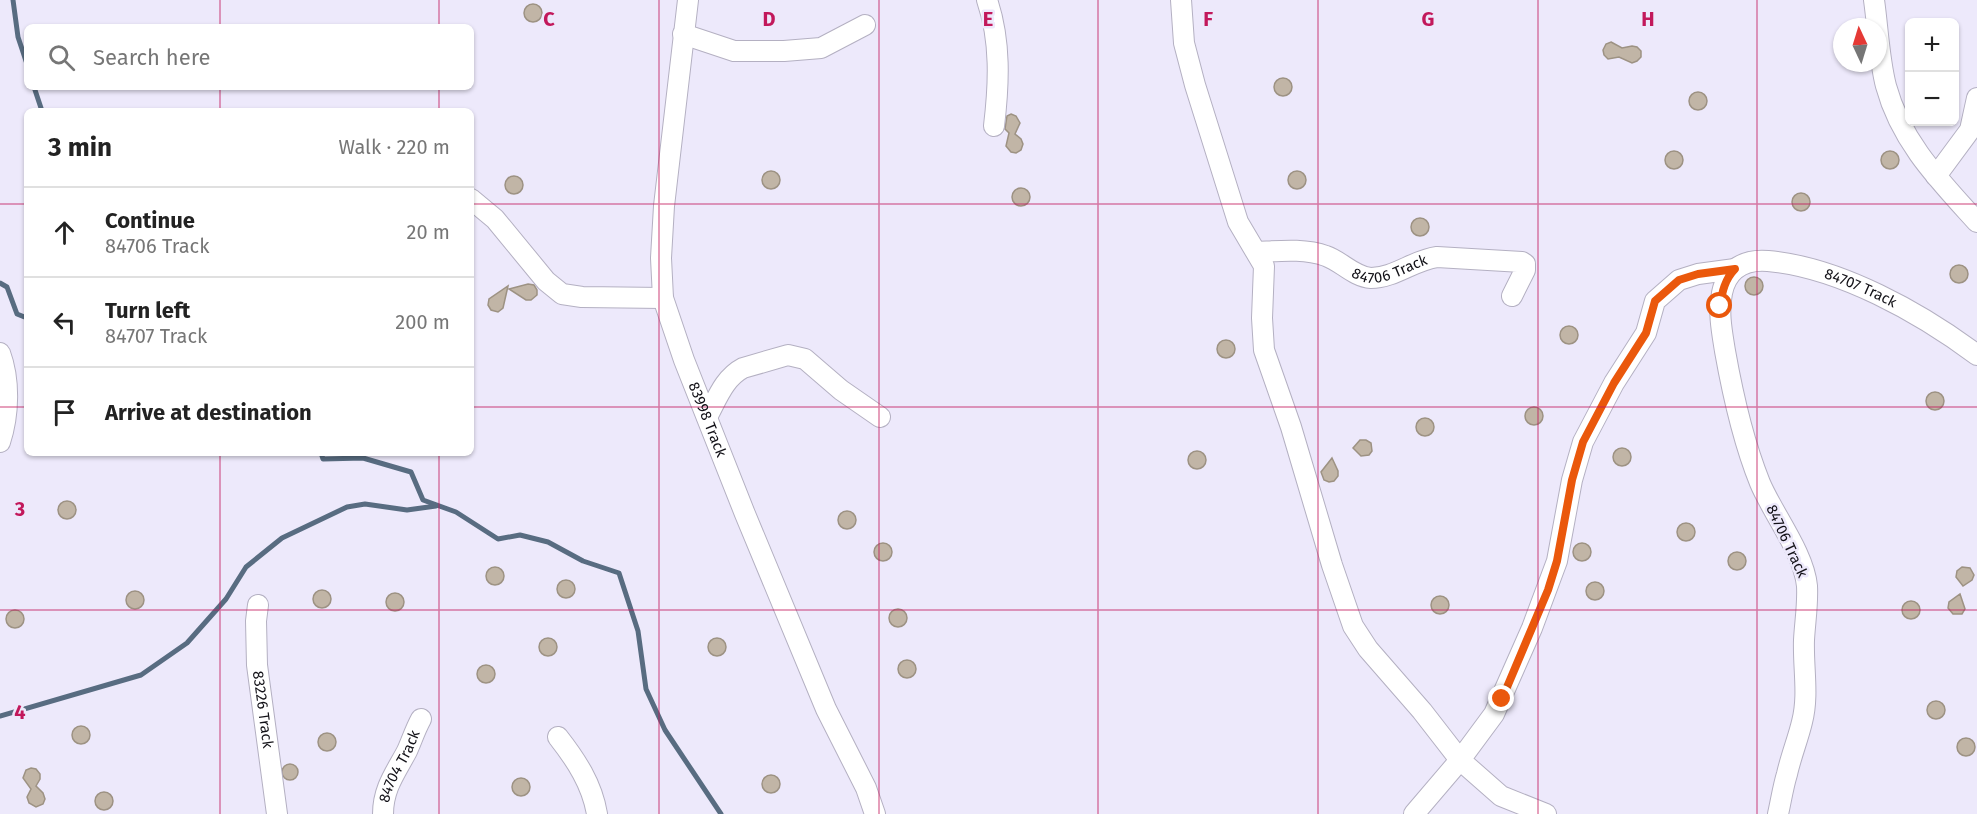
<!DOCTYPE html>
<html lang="en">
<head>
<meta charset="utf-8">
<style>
	:root { --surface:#fff; --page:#f2f2f2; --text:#222; --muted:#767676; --line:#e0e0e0 }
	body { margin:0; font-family:"Fira Sans",sans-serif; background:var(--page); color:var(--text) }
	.controls { position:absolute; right:18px; top:18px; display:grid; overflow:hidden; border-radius:9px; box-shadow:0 2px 4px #0004 }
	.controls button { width:54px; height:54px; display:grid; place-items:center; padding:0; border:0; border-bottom:2px solid var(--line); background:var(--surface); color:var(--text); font:30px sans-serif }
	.compass { position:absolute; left:1833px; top:18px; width:54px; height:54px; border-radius:50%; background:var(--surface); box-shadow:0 2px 4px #0004; rotate:356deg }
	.stop { position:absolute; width:18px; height:18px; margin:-14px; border:4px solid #ea580c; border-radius:50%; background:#fff }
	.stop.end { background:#ea580c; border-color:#fff; box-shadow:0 2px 6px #0008 }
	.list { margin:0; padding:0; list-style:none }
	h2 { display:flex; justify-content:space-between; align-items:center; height:78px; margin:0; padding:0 24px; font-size:26px }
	h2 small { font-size:20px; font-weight:400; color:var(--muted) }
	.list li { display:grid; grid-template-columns:39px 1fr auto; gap:18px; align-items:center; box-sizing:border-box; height:90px; padding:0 24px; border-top:2px solid var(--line) }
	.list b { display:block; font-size:22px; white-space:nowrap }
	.list p { margin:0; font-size:20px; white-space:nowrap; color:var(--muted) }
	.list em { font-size:20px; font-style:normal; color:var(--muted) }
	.icon { flex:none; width:33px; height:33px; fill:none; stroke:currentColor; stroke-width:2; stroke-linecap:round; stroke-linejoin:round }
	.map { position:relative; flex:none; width:1977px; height:814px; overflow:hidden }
	.search { position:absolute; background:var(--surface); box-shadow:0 2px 4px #0004; left:24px; top:24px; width:450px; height:66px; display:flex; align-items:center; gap:15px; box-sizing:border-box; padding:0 21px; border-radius:9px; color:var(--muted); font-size:22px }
	.panel { position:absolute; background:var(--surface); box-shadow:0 2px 4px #0004; left:24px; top:108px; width:450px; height:348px; border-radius:9px }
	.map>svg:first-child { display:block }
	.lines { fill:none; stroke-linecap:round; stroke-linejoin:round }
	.stream { stroke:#586c81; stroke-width:5 }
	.building { fill:#c1b5a6; stroke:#9d9283; stroke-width:1.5 }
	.minor-casing { stroke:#b4b0c2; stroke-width:22 }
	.minor { stroke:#fff; stroke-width:20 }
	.route { stroke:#ea580c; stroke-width:8 }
	.grid { fill:none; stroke:#c2185b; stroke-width:1.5; stroke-opacity:0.55 }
	.labels { text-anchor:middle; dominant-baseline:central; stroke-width:5; stroke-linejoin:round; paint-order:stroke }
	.street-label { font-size:15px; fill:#121117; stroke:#ede9fb }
	.grid-label { font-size:20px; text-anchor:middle; font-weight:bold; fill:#c2185b; stroke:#ede9fb; stroke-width:5; stroke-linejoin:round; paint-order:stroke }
</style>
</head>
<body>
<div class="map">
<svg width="1977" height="814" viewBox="0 0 1977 814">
	<rect width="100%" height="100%" fill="#ede9fb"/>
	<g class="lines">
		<path class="stream" d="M 13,0 L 18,37 L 27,64
			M 34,87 L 42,111
			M 0,283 L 7,287 L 17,314 L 27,318
			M 321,453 L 323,459 L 363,458 L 411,472 L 423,500 L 456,512 L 498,539 L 520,535 L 548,542 L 583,561 L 619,573 L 638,631 L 646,689 L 665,730 L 721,814
			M 0,716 L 141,675 L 187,643 L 226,599 L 246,567 L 282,538 L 347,507 L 365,504 L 407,510 L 436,506"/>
	</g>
	<path class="building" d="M524 13a9 9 0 1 1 18 0a9 9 0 1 1-18 0Z
		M 1611,42 L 1622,48 L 1632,46 L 1637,47 L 1641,51 L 1641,57 L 1637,61 L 1632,63 L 1619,57 L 1608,59 L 1604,55 L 1603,50 L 1606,44 Z
		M1274 87a9 9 0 1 1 18 0a9 9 0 1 1-18 0Z
		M1689 101a9 9 0 1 1 18 0a9 9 0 1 1-18 0Z
		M 1011,114 L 1016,116 L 1020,123 L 1015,134 L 1021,139 L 1023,144 L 1021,150 L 1016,153 L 1011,152 L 1006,146 L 1009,133 L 1005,129 L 1007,116 Z
		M1665 160a9 9 0 1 1 18 0a9 9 0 1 1-18 0Z
		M1881 160a9 9 0 1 1 18 0a9 9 0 1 1-18 0Z
		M762 180a9 9 0 1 1 18 0a9 9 0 1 1-18 0Z
		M1288 180a9 9 0 1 1 18 0a9 9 0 1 1-18 0Z
		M505 185a9 9 0 1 1 18 0a9 9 0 1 1-18 0Z
		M1012 197a9 9 0 1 1 18 0a9 9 0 1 1-18 0Z
		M1792 202a9 9 0 1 1 18 0a9 9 0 1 1-18 0Z
		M1411 227a9 9 0 1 1 18 0a9 9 0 1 1-18 0Z
		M1950 274a9 9 0 1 1 18 0a9 9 0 1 1-18 0Z
		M1745 286a9 9 0 1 1 18 0a9 9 0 1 1-18 0Z
		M 528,284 L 534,285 L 537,290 L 537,295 L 531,300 L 526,300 L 509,289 Z
		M 508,286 L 503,308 L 498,312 L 491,310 L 488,305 L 489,299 Z
		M1560 335a9 9 0 1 1 18 0a9 9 0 1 1-18 0Z
		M1217 349a9 9 0 1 1 18 0a9 9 0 1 1-18 0Z
		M1926 401a9 9 0 1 1 18 0a9 9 0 1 1-18 0Z
		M1525 416a9 9 0 1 1 18 0a9 9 0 1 1-18 0Z
		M1416 427a9 9 0 1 1 18 0a9 9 0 1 1-18 0Z
		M 1360,440 L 1366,440 L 1371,443 L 1372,451 L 1369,455 L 1361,456 L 1353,448 Z
		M1613 457a9 9 0 1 1 18 0a9 9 0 1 1-18 0Z
		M1188 460a9 9 0 1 1 18 0a9 9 0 1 1-18 0Z
		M 1332,458 L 1338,471 L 1338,476 L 1334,481 L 1329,482 L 1324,480 L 1321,472 Z
		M58 510a9 9 0 1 1 18 0a9 9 0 1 1-18 0Z
		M838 520a9 9 0 1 1 18 0a9 9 0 1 1-18 0Z
		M1677 532a9 9 0 1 1 18 0a9 9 0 1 1-18 0Z
		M1573 552a9 9 0 1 1 18 0a9 9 0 1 1-18 0Z
		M874 552a9 9 0 1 1 18 0a9 9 0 1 1-18 0Z
		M1728 561a9 9 0 1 1 18 0a9 9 0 1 1-18 0Z
		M 1962,567 L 1970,568 L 1974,575 L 1972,580 L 1963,586 L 1956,577 L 1957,571 Z
		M486 576a9 9 0 1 1 18 0a9 9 0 1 1-18 0Z
		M557 589a9 9 0 1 1 18 0a9 9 0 1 1-18 0Z
		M1586 591a9 9 0 1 1 18 0a9 9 0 1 1-18 0Z
		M313 599a9 9 0 1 1 18 0a9 9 0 1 1-18 0Z
		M126 600a9 9 0 1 1 18 0a9 9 0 1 1-18 0Z
		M386 602a9 9 0 1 1 18 0a9 9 0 1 1-18 0Z
		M 1960,594 L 1965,609 L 1962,614 L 1953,614 L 1948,608 L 1949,602 Z
		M1431 605a9 9 0 1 1 18 0a9 9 0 1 1-18 0Z
		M1902 610a9 9 0 1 1 18 0a9 9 0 1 1-18 0Z
		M889 618a9 9 0 1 1 18 0a9 9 0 1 1-18 0Z
		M6 619a9 9 0 1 1 18 0a9 9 0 1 1-18 0Z
		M708 647a9 9 0 1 1 18 0a9 9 0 1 1-18 0Z
		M539 647a9 9 0 1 1 18 0a9 9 0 1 1-18 0Z
		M898 669a9 9 0 1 1 18 0a9 9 0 1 1-18 0Z
		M477 674a9 9 0 1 1 18 0a9 9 0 1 1-18 0Z
		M1927 710a9 9 0 1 1 18 0a9 9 0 1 1-18 0Z
		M72 735a9 9 0 1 1 18 0a9 9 0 1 1-18 0Z
		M318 742a9 9 0 1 1 18 0a9 9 0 1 1-18 0Z
		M1957 747a9 9 0 1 1 18 0a9 9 0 1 1-18 0Z
		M282 772a8 8 0 1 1 16 0a8 8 0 1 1-16 0Z
		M 31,768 L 36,769 L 40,774 L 40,779 L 36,786 L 43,793 L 45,799 L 43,804 L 36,807 L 29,803 L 27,797 L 31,789 L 23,778 L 26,770 Z
		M762 784a9 9 0 1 1 18 0a9 9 0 1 1-18 0Z
		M512 787a9 9 0 1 1 18 0a9 9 0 1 1-18 0Z
		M95 801a9 9 0 1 1 18 0a9 9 0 1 1-18 0Z"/>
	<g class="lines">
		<g class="minor-casing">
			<g id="minor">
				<path id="s1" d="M 688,0 L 664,206 L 661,258 L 663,298 L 684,360 L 745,514 L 826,709 L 866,788 L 875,814"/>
				<path d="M 987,0 C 1001,41 999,84 994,126"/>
				<path d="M 1181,0 L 1184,43 L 1195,85 L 1238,222 L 1264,266 L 1262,318 L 1264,350 L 1291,427 L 1332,565 L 1353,626 L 1368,649 L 1422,711 L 1460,760 L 1414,814"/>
				<path d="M 1874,0 C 1878,28 1879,59 1886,86 C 1901,142 1940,181 1977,222"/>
				<path d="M 683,34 L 734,51 L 784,51 L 821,48 L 865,25"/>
				<path d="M 1936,176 L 1970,130 L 1977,98"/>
				<path d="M 471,199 L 495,219 L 546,281 L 562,294 L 582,297 L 663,298"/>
				<path id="s2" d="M 1257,252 C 1279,251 1304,248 1326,256 C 1341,261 1354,277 1371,278 C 1394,278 1414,260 1437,257 L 1522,262 L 1525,264 L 1525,270 L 1512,296"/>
				<path d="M 0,353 C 10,380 9,415 0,442"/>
				<path d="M 707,417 C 717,399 724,378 743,368 L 788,355 L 805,359 L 841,390 L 880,417"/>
				<path id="s3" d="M 258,605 L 256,621 L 257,665 L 277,814"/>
				<path d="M 558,737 C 576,760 592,784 597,814"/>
				<path id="s4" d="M 383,814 C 383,788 396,772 407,751 C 412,740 415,730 421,719"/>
				<path d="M 1546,814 L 1501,796 L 1460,760 L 1494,714 L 1532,628 L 1557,561 L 1572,480 L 1583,442 L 1614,383 L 1646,333 L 1655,301 L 1679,280 L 1698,274 L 1735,269"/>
				<path id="s5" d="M 1778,814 C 1781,801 1783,787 1787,774 C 1791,756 1798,739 1802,722 C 1809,695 1803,668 1804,640 C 1805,622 1808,604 1807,586 C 1804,553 1773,514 1760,483 C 1743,441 1733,396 1725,351 C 1722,332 1718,313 1722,293 C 1727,268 1745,259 1768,261 C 1839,267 1921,313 1977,355"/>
			</g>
		</g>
		<use href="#minor" class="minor"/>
	</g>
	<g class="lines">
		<path class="route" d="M 1502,699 L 1548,590 L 1557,561 L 1572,480 L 1583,442 L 1614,383 L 1646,333 L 1655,301 L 1679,280 L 1698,274 L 1735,269 C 1725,279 1722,292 1720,306"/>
	</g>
	<path class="grid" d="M 220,0 L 220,27M 439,0 L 439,27M 659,0 L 659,814M 879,0 L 879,814M 1098,0 L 1098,814M 1318,0 L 1318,814M 1538,0 L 1538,814M 1757,0 L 1757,814M 220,87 L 220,111M 439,87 L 439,111M 0,204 L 27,204M 471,204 L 1977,204M 0,407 L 27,407M 471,407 L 1977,407M 220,453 L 220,814M 439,453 L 439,814M 0,610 L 1977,610"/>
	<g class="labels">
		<g class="street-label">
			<text stroke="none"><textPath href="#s2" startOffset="140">84706 Track</textPath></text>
			<text stroke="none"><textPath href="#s5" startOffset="700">84707 Track</textPath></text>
			<text stroke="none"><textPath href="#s1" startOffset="429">83998 Track</textPath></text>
			<text transform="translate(1787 541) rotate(65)">84706 Track</text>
			<text stroke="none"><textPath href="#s3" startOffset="105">83226 Track</textPath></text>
			<text stroke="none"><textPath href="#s4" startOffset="51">84704 Track</textPath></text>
		</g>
	</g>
	<g class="grid-label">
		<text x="549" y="26">C</text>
		<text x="769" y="26">D</text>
		<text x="988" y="26">E</text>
		<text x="1208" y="26">F</text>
		<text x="1428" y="26">G</text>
		<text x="1648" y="26">H</text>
		<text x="20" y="516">3</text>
		<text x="20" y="719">4</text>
	</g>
</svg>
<div class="controls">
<button>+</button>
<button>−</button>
</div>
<svg class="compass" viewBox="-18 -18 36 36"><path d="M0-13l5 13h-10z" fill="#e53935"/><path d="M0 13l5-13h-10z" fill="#767676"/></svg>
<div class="stop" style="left:1720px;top:306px"></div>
<div class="stop end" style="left:1502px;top:699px"></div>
<div class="search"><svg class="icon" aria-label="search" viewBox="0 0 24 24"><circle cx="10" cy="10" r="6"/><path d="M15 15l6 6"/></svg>Search here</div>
<section class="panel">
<h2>3 min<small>Walk · 220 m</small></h2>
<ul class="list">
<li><svg class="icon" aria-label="ahead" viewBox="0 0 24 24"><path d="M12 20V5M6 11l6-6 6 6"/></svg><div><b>Continue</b><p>84706 Track</p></div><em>20 m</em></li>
<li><svg class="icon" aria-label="left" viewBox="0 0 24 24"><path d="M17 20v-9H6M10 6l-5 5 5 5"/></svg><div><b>Turn left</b><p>84707 Track</p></div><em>200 m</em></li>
<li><svg class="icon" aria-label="arrive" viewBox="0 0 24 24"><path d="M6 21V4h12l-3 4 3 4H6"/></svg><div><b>Arrive at destination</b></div></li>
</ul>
</section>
</div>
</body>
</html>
